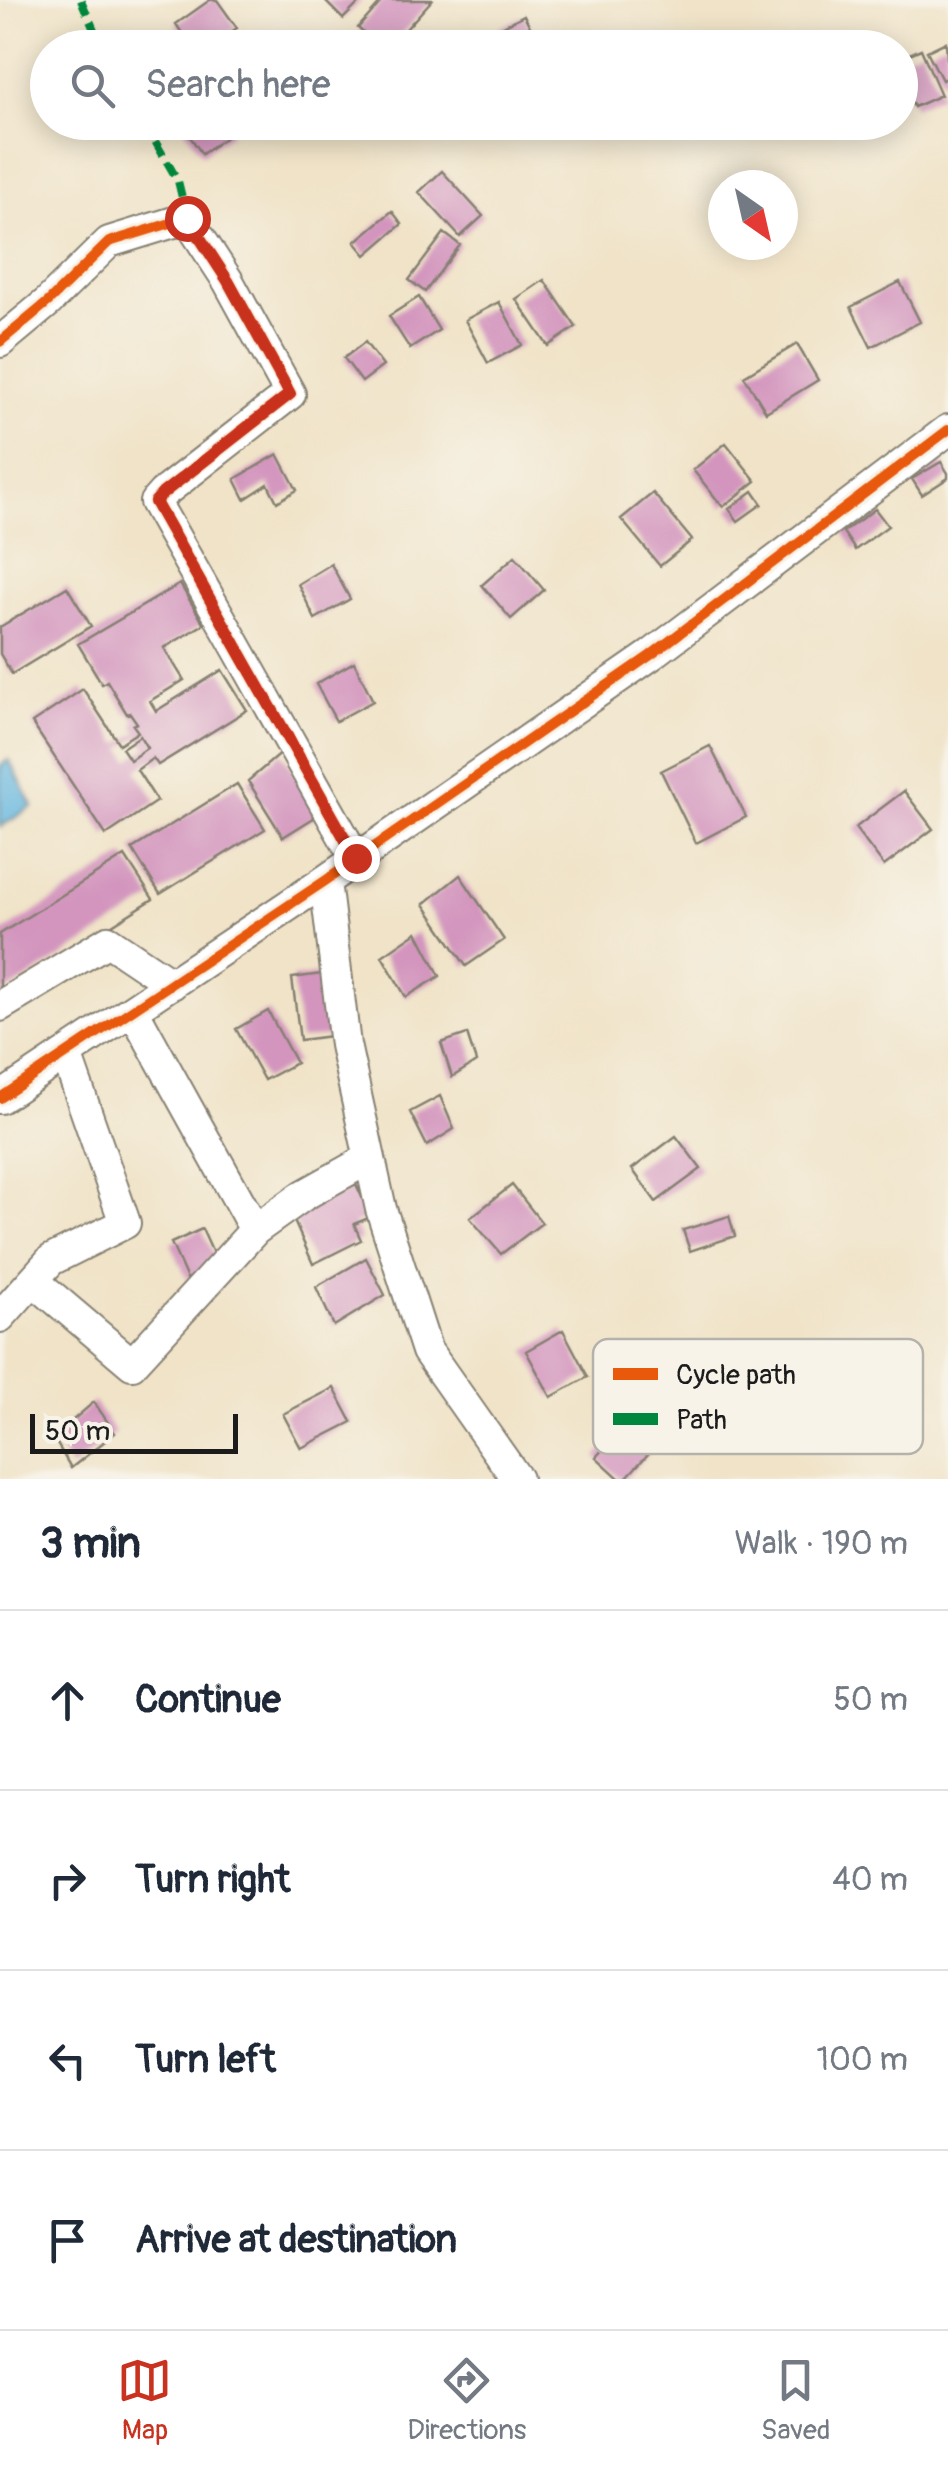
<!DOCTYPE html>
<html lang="en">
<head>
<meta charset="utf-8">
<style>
	:root { --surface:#fff; --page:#f6f6f7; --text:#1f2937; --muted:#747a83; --line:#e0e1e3; --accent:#c8321e }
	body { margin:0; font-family:Pangolin,sans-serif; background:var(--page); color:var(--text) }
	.compass { position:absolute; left:708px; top:170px; width:90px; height:90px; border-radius:50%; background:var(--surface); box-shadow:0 5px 25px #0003; rotate:146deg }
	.scale { position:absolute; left:30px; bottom:25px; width:208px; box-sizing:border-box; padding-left:10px; border:5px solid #1c1c1c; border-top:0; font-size:28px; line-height:35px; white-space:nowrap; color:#1c1c1c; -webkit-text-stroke:8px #f7f3e8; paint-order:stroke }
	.stop { position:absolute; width:30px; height:30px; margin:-22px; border:8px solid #c8321e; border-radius:50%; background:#fff }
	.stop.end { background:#c8321e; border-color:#fff; box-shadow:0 2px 10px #0008 }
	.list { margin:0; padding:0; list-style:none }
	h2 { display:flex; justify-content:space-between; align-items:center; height:130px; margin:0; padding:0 40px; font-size:42px }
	h2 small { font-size:32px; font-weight:400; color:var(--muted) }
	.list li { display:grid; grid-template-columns:65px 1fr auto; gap:30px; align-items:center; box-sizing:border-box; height:180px; padding:0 40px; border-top:2px solid var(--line) }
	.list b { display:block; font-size:38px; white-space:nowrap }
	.list em { font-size:32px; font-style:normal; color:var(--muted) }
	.icon { flex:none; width:55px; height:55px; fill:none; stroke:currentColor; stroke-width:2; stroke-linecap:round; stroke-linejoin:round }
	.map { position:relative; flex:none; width:948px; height:1479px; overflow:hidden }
	.search { position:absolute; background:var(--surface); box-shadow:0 5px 25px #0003; left:30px; right:30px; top:30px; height:110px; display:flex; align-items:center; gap:25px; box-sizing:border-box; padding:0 35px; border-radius:55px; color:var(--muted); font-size:38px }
	.sheet { height:850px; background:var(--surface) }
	nav { display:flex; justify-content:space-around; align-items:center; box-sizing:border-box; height:140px; border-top:2px solid var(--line); background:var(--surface); font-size:28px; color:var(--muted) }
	nav a { display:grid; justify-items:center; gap:5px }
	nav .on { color:var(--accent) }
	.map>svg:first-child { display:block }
	.water { fill:#63b6df; stroke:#40697e; stroke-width:2.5 }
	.building { fill:#d395be; fill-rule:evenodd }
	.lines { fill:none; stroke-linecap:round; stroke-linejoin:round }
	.minor-casing { stroke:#868072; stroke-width:34 }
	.minor { stroke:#fff; stroke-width:30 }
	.quiet { stroke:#00873e; stroke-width:8; stroke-dasharray:15 8; stroke-linecap:butt }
	.cycleway-casing { stroke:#f7f3e8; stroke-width:16 }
	.cycleway { stroke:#e8590c; stroke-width:10 }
	.route { stroke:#c8321e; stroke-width:12 }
	.key { fill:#f7f3e8; stroke:#b5b2ab; stroke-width:2.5 }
	.key-label { font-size:28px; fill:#1c1c1c }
</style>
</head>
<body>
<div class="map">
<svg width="948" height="1479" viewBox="0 0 948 1479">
	<rect width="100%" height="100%" fill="#f7f3e8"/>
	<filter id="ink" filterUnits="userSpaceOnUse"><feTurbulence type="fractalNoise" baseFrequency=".01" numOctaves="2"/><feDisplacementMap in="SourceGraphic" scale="20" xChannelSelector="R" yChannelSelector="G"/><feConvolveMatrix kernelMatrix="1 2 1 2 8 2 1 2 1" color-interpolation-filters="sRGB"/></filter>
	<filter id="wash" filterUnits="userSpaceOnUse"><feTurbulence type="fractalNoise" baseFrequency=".0048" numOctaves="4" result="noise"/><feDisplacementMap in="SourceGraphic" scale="40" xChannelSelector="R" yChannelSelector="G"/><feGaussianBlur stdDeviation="2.25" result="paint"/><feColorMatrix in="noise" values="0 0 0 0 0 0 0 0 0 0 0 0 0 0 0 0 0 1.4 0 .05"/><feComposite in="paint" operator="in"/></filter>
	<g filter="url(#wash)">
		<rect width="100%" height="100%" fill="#f0e3c8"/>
		<path class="water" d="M 9,760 L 33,806 L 0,827 L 0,766 Z"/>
		<g id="blocks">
			<path class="building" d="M 210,0 L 217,0 L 237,28 L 208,48 L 192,48 L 176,24 Z
				M 324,0 L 362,0 L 343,19 Z
				M 383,0 L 432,0 L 389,48 L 380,48 L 358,28 Z
				M 524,15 L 539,44 L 533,48 L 462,48 Z
				M 946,42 L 948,77 L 942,80 L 927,51 Z
				M 921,49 L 941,95 L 914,107 L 900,75 L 900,58 Z
				M 180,122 L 225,122 L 232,133 L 202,154 Z
				M 442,171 L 483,216 L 460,237 L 419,192 Z
				M 392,211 L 402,224 L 366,255 L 355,242 Z
				M 444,233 L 460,245 L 425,292 L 409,280 Z
				M 544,280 L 576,327 L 548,346 L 516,299 Z
				M 900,282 L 920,322 L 871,347 L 851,307 Z
				M 419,297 L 439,330 L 410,349 L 389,316 Z
				M 499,302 L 522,345 L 488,363 L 465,320 Z
				M 365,342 L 383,366 L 362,382 L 344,358 Z
				M 797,344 L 818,380 L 766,412 L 744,376 Z
				M 726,443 L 756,481 L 723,507 L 693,470 Z
				M 278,454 L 297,490 L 277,502 L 268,484 L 245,499 L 235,479 Z
				M 941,462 L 948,473 L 948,478 L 922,495 L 912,479 Z
				M 753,491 L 762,504 L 738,521 L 729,509 Z
				M 653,493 L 692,540 L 660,566 L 621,519 Z
				M 875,509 L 888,526 L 855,550 L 843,532 Z
				M 515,556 L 544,590 L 511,619 L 482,585 Z
				M 331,564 L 350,599 L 315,619 L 298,584 Z
				M 180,584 L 204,624 L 164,648 L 184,680 L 150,701 L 156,711 L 222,670 L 247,710 L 158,765 L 153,758 L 137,770 L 157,801 L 106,835 L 32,723 L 83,689 L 119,744 L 138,732 L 133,725 L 137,723 L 130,713 L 127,714 L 107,681 L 102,684 L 78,644 ZM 140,736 L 147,748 L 130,760 L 122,748 Z
				M 67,587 L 91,626 L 12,674 L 0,654 L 0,627 Z
				M 354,662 L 373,701 L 336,721 L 316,684 Z
				M 710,746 L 746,817 L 696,843 L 661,771 Z
				M 282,752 L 320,814 L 283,837 L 248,781 Z
				M 237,784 L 265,829 L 160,894 L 132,849 Z
				M 904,791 L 933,829 L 884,866 L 855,828 Z
				M 125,856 L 153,899 L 0,996 L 0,934 Z
				M 460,875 L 504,940 L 466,966 L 424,904 Z
				M 417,932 L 440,976 L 406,997 L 382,956 Z
				M 322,974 L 331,1036 L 300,1040 L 292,978 Z
				M 268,1011 L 296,1063 L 264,1080 L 236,1029 Z
				M 467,1034 L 476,1062 L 452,1077 L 441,1043 Z
				M 440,1096 L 454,1129 L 427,1146 L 410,1112 Z
				M 676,1136 L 701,1169 L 656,1202 L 632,1169 Z
				M 356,1184 L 371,1217 L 354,1224 L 361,1240 L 313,1264 L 291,1214 Z
				M 512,1185 L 542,1223 L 501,1254 L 470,1218 Z
				M 729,1216 L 735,1236 L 690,1251 L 683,1230 Z
				M 202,1229 L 217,1262 L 187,1279 L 171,1243 Z
				M 366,1258 L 385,1295 L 334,1326 L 316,1287 Z
				M 563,1330 L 588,1377 L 551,1397 L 526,1351 Z
				M 334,1388 L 352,1422 L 301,1448 L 283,1414 Z
				M 94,1402 L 115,1433 L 71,1468 L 53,1437 Z
				M 622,1428 L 649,1453 L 625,1479 L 620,1479 L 596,1457 Z"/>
		</g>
	</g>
	<g filter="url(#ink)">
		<use href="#blocks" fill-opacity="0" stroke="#868072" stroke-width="2.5"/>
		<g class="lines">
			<g class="minor-casing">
				<path id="minor" d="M 0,342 L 48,302 L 109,242 L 187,218 L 228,281 L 290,394 L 163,493 L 155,502 L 356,859
					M 325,881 L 345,1045 L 381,1209 L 427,1351 L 517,1479
					M 0,1006 L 108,941 L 172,984
					M 133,1010 L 255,1230
					M 0,1098 L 325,881 L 651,655 L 948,430
					M 34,1281 L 132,1364 L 255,1230 L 304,1195 L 370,1158
					M 0,1317 L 51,1260 L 125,1223 L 66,1054"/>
			</g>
			<use href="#minor" class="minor"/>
			<path class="quiet" d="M 81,0 L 102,48
				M 144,122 L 178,181 L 187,218"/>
			<g class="cycleway-casing">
				<path id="cycleway" d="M 0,342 L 48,302 L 109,242 L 187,218 L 228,281 L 290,394 L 163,493 L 155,502 L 356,859
					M 0,1098 L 325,881 L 651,655 L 948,430"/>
			</g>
			<use href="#cycleway" class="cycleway"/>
		</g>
	</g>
	<g class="lines" filter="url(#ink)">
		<path class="route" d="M 187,218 L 228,281 L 290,394 L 163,493 L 155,502 L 356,858"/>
	</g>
	<rect x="593" y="1339" width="330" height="115" rx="15" class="key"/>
	<rect x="613" y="1368" width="45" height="12" fill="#e8590c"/>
	<rect x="613" y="1413" width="45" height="12" fill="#00873e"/>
	<g class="key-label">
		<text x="676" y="1384">Cycle path</text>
		<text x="676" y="1429">Path</text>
	</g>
</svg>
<svg class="compass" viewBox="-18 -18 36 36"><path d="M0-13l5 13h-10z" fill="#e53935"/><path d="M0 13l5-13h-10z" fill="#747a83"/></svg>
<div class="scale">50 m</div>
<div class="stop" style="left:187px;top:218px"></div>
<div class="stop end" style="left:356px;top:858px"></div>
<div class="search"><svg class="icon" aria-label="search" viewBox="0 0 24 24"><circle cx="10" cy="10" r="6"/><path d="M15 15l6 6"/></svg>Search here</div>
</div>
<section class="sheet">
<h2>3 min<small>Walk · 190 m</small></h2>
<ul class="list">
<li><svg class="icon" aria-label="ahead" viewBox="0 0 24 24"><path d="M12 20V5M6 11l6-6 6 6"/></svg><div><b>Continue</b></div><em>50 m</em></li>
<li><svg class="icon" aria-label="right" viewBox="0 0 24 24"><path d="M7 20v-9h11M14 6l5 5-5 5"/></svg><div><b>Turn right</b></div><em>40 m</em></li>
<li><svg class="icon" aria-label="left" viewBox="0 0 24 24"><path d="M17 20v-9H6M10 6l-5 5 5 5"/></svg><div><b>Turn left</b></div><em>100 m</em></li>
<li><svg class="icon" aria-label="arrive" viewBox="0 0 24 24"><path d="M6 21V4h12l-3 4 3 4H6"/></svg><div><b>Arrive at destination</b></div></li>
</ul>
</section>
<nav>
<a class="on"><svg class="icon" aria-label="map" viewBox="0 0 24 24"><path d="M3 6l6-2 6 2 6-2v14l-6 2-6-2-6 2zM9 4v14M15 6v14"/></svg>Map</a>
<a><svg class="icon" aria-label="directions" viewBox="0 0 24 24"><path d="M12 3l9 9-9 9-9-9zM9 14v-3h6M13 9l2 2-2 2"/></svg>Directions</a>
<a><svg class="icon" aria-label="saved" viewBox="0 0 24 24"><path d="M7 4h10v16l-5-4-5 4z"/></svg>Saved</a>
</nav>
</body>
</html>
